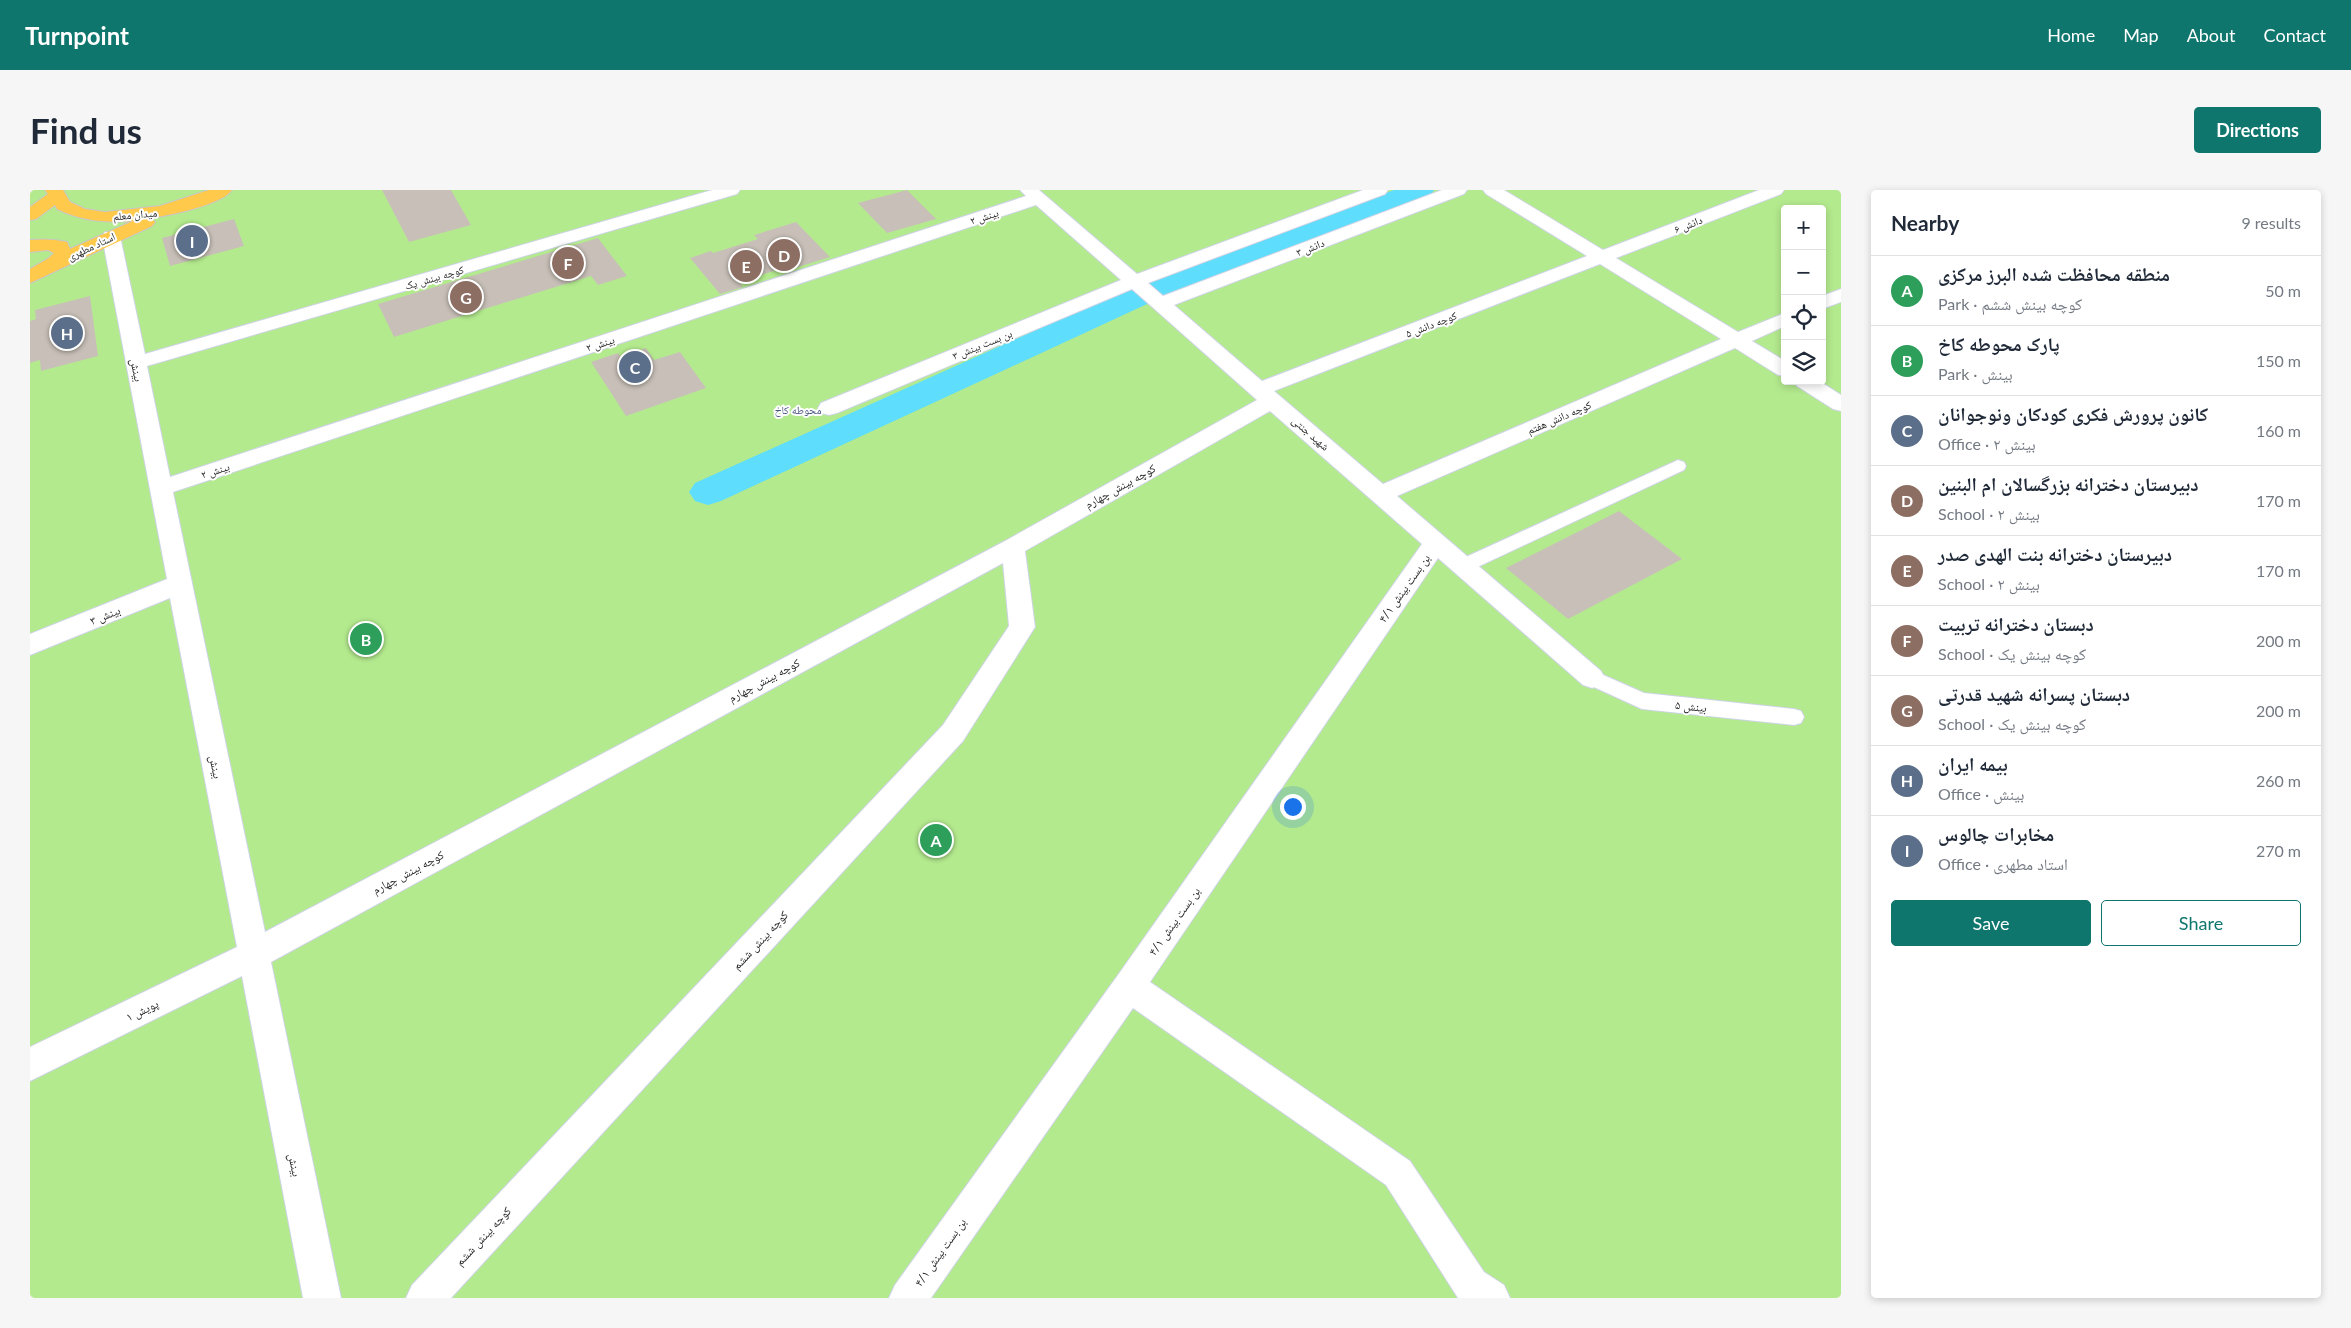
<!DOCTYPE html>
<html lang="en">
<head>
<meta charset="utf-8">
<style>
	:root { --surface:#fff; --page:#f6f6f7; --text:#1f2937; --muted:#747a83; --line:#e0e1e3; --accent:#0f766e }
	body { margin:0; font-family:Lato,"Noto Naskh Arabic",sans-serif; background:var(--page); color:var(--text) }
	.controls { position:absolute; right:15px; top:15px; display:grid; overflow:hidden; border-radius:5px; box-shadow:0 2px 8px #0003 }
	.controls button { width:45px; height:45px; display:grid; place-items:center; padding:0; border:0; border-bottom:1px solid var(--line); background:var(--surface); color:var(--text); font:25px sans-serif }
	.you { position:absolute; left:1262px; top:616px; width:18px; height:18px; margin:-12px; border:4px solid #fff; border-radius:50%; background:#1a73e8; box-shadow:0 0 0 8px #1a73e833 }
	.badge { display:grid; place-items:center; width:32px; height:32px; border-radius:50%; background:var(--accent); color:#fff; font-size:16px; font-weight:700 }
	.pin { position:absolute; translate:-50% -50%; border:2px solid #fff; box-shadow:0 1px 5px #0006 }
	.list { margin:0; padding:0; list-style:none }
	h2 { display:flex; justify-content:space-between; align-items:center; height:65px; margin:0; padding:0 20px; font-size:21px }
	h2 small { font-size:16px; font-weight:400; color:var(--muted) }
	.list li { display:grid; grid-template-columns:32px 1fr auto; gap:15px; align-items:center; box-sizing:border-box; height:70px; padding:0 20px; border-top:1px solid var(--line) }
	.list b { display:block; font-size:19px; white-space:nowrap }
	.list p { margin:0; font-size:16px; white-space:nowrap; color:var(--muted) }
	.list em { font-size:16px; font-style:normal; color:var(--muted) }
	.actions { display:flex; gap:10px; padding:15px 20px }
	.actions a { flex:1; padding:11px 0; border:1px solid var(--accent); border-radius:5px; text-align:center; font-size:18px; color:var(--accent) }
	.actions .main { background:var(--accent); color:#fff }
	.icon { flex:none; width:28px; height:28px; fill:none; stroke:currentColor; stroke-width:2; stroke-linecap:round; stroke-linejoin:round }
	.map { position:relative; flex:none; width:1811px; height:1108px; overflow:hidden; border-radius:5px }
	header { display:flex; align-items:center; gap:30px; box-sizing:border-box; height:70px; padding:0 25px; background:var(--accent); color:#fff }
	header strong { font-size:24px }
	nav { display:flex; gap:28px; margin-inline-start:auto; font-size:18px }
	.intro { display:flex; align-items:center; justify-content:space-between; box-sizing:border-box; height:120px; padding:0 30px }
	h1 { margin:0; font-size:35px }
	.button { padding:12px 22px; border-radius:5px; background:var(--accent); color:#fff; font-size:18px; font-weight:700 }
	main { display:flex; gap:30px; padding:0 30px }
	aside { flex:1; background:var(--surface); border-radius:5px; box-shadow:0 2px 8px #0003 }
	.map>svg:first-child { display:block }
	.green { fill:#b4ea8e; fill-rule:evenodd }
	.lines { fill:none; stroke-linecap:round; stroke-linejoin:round }
	.canal { fill:#5eddfc; fill-rule:evenodd }
	.building { fill:#c8c0b8 }
	.lane-casing { stroke:#cdd3e4; stroke-width:2 }
	.street-casing { stroke:#cdd3e4; stroke-width:2 }
	.primary-casing { stroke:#c7c7c7; stroke-width:2 }
	.lane { fill:#fff; fill-rule:evenodd }
	.street { fill:#fff; fill-rule:evenodd }
	.primary { fill:#ffc94b; fill-rule:evenodd }
	.labels { text-anchor:middle; dominant-baseline:central; stroke-width:4; stroke-linejoin:round; paint-order:stroke }
	.far-street-label { font-size:11px; fill:#292929; stroke:#fff }
	.far-neighbourhood-label { font-size:11px; fill:#44527e; stroke:#fff }
	.street-label { font-size:12px; fill:#292929; stroke:#fff }
</style>
</head>
<body>
<header>
<strong>Turnpoint</strong>
<nav><a>Home</a><a>Map</a><a>About</a><a>Contact</a></nav>
</header>
<div class="intro"><h1>Find us</h1><a class="button">Directions</a></div>
<main>
<div class="map">
<svg width="1811" height="1108" viewBox="0 0 1811 1108">
	<rect width="100%" height="100%" fill="#ede3d8"/>
	<path class="green" d="M 0,0 L 1811,0 L 1811,1108 L 0,1108 ZM 1755,19 L 1792,19 L 1792,191 L 1755,191 Z"/>
	<g class="lines">
		<path class="canal" d="M 1364,0 L 1404,0 L 1400,6 L 1115,115 L 691,311 L 678,315 L 665,311 L 659,302 L 665,293 L 1093,101 Z"/>
	</g>
	<path class="building" d="M 352,0 L 421,0 L 441,35 L 379,52 Z
		M 877,0 L 906,29 L 857,43 L 828,13 Z
		M 204,29 L 214,56 L 140,76 L 132,48 Z
		M 766,32 L 800,67 L 762,79 L 759,76 L 709,92 L 713,97 L 690,104 L 660,68 L 681,61 L 683,63 L 728,49 L 724,45 Z
		M 568,48 L 597,86 L 568,95 L 561,86 L 364,147 L 348,114 Z
		M 60,106 L 68,166 L 11,181 L 10,170 L 0,173 L 0,131 L 6,129 L 5,120 Z
		M 616,158 L 624,170 L 650,162 L 676,198 L 596,226 L 561,172 L 588,163 L 591,167 Z
		M 1589,321 L 1652,369 L 1538,429 L 1476,378 Z"/>
	<g class="lines">
		<g class="lane-casing">
			<path id="lane" d="M 1648,270 L 1654,272 L 1656,276 L 1654,280 L 1439,381 L 1433,382 L 1427,381 L 1424,376 L 1427,371 Z
				M 1562,480 L 1614,503 L 1764,519 L 1771,521 L 1774,527 L 1771,533 L 1764,535 L 1612,519 L 1555,493 L 1552,488 L 1555,483 Z"/>
		</g>
		<g class="street-casing">
			<path id="street" d="M 682,0 L 710,0 L 707,4 L 117,176 L 140,287 L 996,6 L 990,0 L 1009,0 L 1107,84 L 1333,0 L 1358,0 L 1355,4 L 1118,93 L 1133,106 L 1412,0 L 1437,0 L 1434,4 L 1144,115 L 1232,191 L 1557,66 L 1456,4 L 1453,0 L 1474,0 L 1573,60 L 1729,0 L 1754,0 L 1751,4 L 1586,68 L 1708,142 L 1755,123 L 1755,136 L 1722,151 L 1755,171 L 1755,186 L 1748,185 L 1705,158 L 1367,306 L 1571,481 L 1575,488 L 1571,495 L 1562,498 L 1553,495 L 1408,368 L 1120,792 L 1380,971 L 1454,1082 L 1474,1095 L 1480,1108 L 1428,1108 L 1356,995 L 1103,818 L 901,1108 L 859,1108 L 865,1095 L 1088,785 L 1392,354 L 1240,221 L 995,361 L 1005,437 L 933,551 L 421,1108 L 376,1108 L 382,1095 L 913,535 L 979,436 L 973,373 L 241,772 L 311,1108 L 273,1108 L 212,786 L 0,891 L 0,857 L 207,757 L 140,408 L 0,465 L 0,444 L 137,389 L 72,46 L 75,42 L 87,42 L 90,46 L 115,164 ZM 1006,15 L 1091,90 L 791,213 L 788,218 L 791,223 L 799,225 L 807,223 L 1102,99 L 1227,210 L 975,351 L 235,742 L 143,302 ZM 1570,74 L 1691,149 L 1353,294 L 1244,201 Z
				M 1811,99 L 1811,112 L 1792,119 L 1792,106 Z
				M 1764,191 L 1789,191 L 1811,205 L 1811,221 L 1803,219 L 1767,196 Z"/>
		</g>
		<g class="primary-casing">
			<path id="primary" d="M 15,0 L 33,0 L 40,12 L 55,19 L 75,22 L 130,16 L 179,0 L 202,0 C 191,15 140,25 122,28 L 125,32 L 122,36 L 0,93 L 0,79 L 19,68 L 24,63 L 18,60 L 0,62 L 0,50 C 13,49 24,49 37,52 L 40,59 L 103,31 C 76,33 52,31 27,19 L 25,15 L 6,29 L 0,30 L 0,17 L 18,4 Z"/>
		</g>
		<use href="#lane" class="lane"/>
		<use href="#street" class="street"/>
		<use href="#primary" class="primary"/>
	</g>
	<g class="labels">
		<g class="far-street-label">
			<text transform="translate(105 24) rotate(-5)">میدان معلم</text>
			<text transform="translate(954 26) rotate(-18)">بینش ۲</text>
			<text transform="translate(1658 34) rotate(-21)">دانش ۶</text>
			<text transform="translate(61 56) rotate(-25)">استاد مطهری</text>
			<text transform="translate(1280 57) rotate(-21)">دانش ۳</text>
			<text transform="translate(404 87) rotate(-16)">کوچه بینش یک</text>
			<text transform="translate(1401 134) rotate(-21)">کوچه دانش ۵</text>
			<text transform="translate(570 153) rotate(-18)">بینش ۲</text>
			<text transform="translate(952 154) rotate(-22)">بن بست بینش ۳</text>
			<text transform="translate(1529 227) rotate(-23)">کوچه دانش هفتم</text>
			<text transform="translate(1281 243) rotate(41)">شهید جنتی</text>
			<text transform="translate(185 280) rotate(-18)">بینش ۲</text>
		</g>
		<g class="far-neighbourhood-label">
			<text x="768" y="219">محوطه کاخ</text>
		</g>
		<g class="street-label">
			<text transform="translate(107 180) rotate(79)">بینش</text>
			<text transform="translate(1090 296) rotate(-29)">کوچه بینش چهارم</text>
			<text transform="translate(1374 398) rotate(-55)">بن بست بینش ۴/۱</text>
			<text transform="translate(75 425) rotate(-22)">بینش ۳</text>
			<text transform="translate(734 490) rotate(-28)">کوچه بینش چهارم</text>
			<text transform="translate(1661 516) rotate(6)">بینش ۵</text>
			<text transform="translate(186 577) rotate(79)">بینش</text>
			<text transform="translate(378 682) rotate(-28)">کوچه بینش چهارم</text>
			<text transform="translate(1144 731) rotate(-55)">بن بست بینش ۴/۱</text>
			<text transform="translate(730 750) rotate(-47)">کوچه بینش ششم</text>
			<text transform="translate(112 820) rotate(-26)">پویش ۱</text>
			<text transform="translate(265 975) rotate(79)">بینش</text>
			<text transform="translate(453 1046) rotate(-47)">کوچه بینش ششم</text>
			<text transform="translate(910 1062) rotate(-55)">بن بست بینش ۴/۱</text>
		</g>
	</g>
</svg>
<div class="controls">
<button>+</button>
<button>−</button>
<button><svg class="icon" aria-label="locate" viewBox="0 0 24 24"><circle cx="12" cy="12" r="6"/><path d="M12 2v4M12 18v4M2 12h4M18 12h4"/></svg></button>
<button><svg class="icon" aria-label="layers" viewBox="0 0 24 24"><path d="M12 4l9 5-9 5-9-5zM3 14l9 5 9-5"/></svg></button>
</div>
<div class="you"></div>
<div class="pin badge" style="left:906px;top:650px;background:#2e9e5b">A</div>
<div class="pin badge" style="left:336px;top:449px;background:#2e9e5b">B</div>
<div class="pin badge" style="left:605px;top:177px;background:#5c6f8a">C</div>
<div class="pin badge" style="left:754px;top:65px;background:#8d6e63">D</div>
<div class="pin badge" style="left:716px;top:76px;background:#8d6e63">E</div>
<div class="pin badge" style="left:538px;top:73px;background:#8d6e63">F</div>
<div class="pin badge" style="left:436px;top:107px;background:#8d6e63">G</div>
<div class="pin badge" style="left:37px;top:143px;background:#5c6f8a">H</div>
<div class="pin badge" style="left:162px;top:51px;background:#5c6f8a">I</div>
</div>
<aside>
<h2>Nearby<small>9 results</small></h2>
<ul class="list">
<li><span class="badge" style="background:#2e9e5b">A</span><div><b>منطقه محافظت شده البرز مرکزی</b><p>Park · کوچه بینش ششم</p></div><em>50 m</em></li>
<li><span class="badge" style="background:#2e9e5b">B</span><div><b>پارک محوطه کاخ</b><p>Park · بینش</p></div><em>150 m</em></li>
<li><span class="badge" style="background:#5c6f8a">C</span><div><b>کانون پرورش فکری کودکان ونوجوانان</b><p>Office · بینش ۲</p></div><em>160 m</em></li>
<li><span class="badge" style="background:#8d6e63">D</span><div><b>دبیرستان دخترانه بزرگسالان ام البنین</b><p>School · بینش ۲</p></div><em>170 m</em></li>
<li><span class="badge" style="background:#8d6e63">E</span><div><b>دبیرستان دخترانه بنت الهدی صدر</b><p>School · بینش ۲</p></div><em>170 m</em></li>
<li><span class="badge" style="background:#8d6e63">F</span><div><b>دبستان دخترانه تربیت</b><p>School · کوچه بینش یک</p></div><em>200 m</em></li>
<li><span class="badge" style="background:#8d6e63">G</span><div><b>دبستان پسرانه شهید قدرتی</b><p>School · کوچه بینش یک</p></div><em>200 m</em></li>
<li><span class="badge" style="background:#5c6f8a">H</span><div><b>بیمه ایران</b><p>Office · بینش</p></div><em>260 m</em></li>
<li><span class="badge" style="background:#5c6f8a">I</span><div><b>مخابرات چالوس</b><p>Office · استاد مطهری</p></div><em>270 m</em></li>
</ul>
<div class="actions"><a class="main">Save</a><a>Share</a></div>
</aside>
</main>
</body>
</html>
